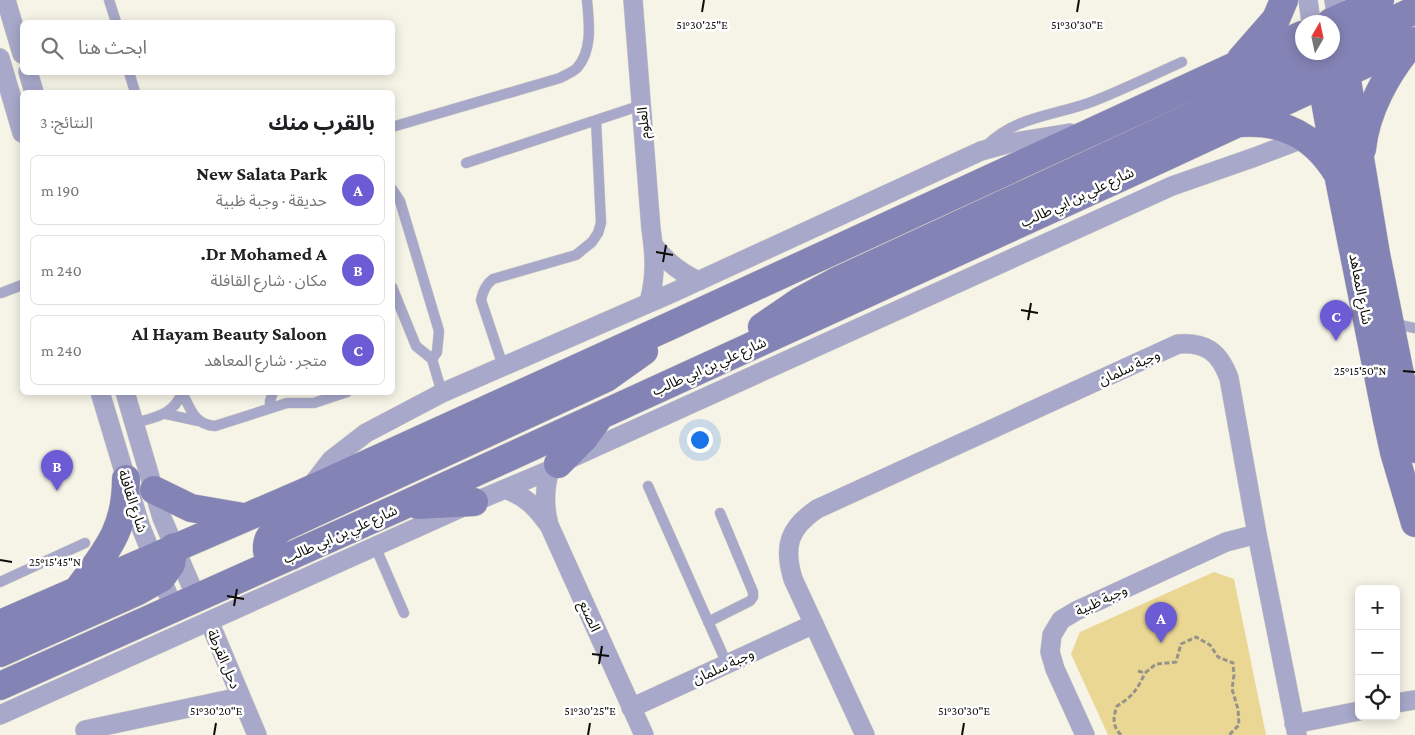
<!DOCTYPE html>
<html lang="ar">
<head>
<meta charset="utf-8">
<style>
	:root { --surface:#fff; --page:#f6f6f6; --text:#202124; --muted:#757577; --line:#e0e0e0; --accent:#6b5bd5 }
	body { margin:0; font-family:"Crimson Pro","Noto Sans Arabic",serif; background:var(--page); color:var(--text); direction:rtl }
	.controls { position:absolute; right:15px; bottom:15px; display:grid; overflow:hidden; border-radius:8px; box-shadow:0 2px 12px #0003 }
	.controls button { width:45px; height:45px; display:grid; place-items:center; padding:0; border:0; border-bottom:1px solid var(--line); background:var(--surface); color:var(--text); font:25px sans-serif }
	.compass { position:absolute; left:1295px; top:15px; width:45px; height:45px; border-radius:50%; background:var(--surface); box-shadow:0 2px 12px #0003; rotate:9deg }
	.you { position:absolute; left:699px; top:439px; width:18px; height:18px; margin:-12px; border:4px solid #fff; border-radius:50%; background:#1a73e8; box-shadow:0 0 0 8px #1a73e833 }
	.badge { display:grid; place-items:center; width:32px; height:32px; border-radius:50%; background:var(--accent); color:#fff; font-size:16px; font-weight:700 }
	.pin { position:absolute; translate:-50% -41px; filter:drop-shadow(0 1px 2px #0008) }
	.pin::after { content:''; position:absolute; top:26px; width:18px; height:15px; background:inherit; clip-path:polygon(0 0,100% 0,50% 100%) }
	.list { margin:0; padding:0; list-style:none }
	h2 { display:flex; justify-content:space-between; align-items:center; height:65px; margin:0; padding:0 20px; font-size:21px }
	h2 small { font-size:16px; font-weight:400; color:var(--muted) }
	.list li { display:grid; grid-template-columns:32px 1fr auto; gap:15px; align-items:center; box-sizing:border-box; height:70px; margin:0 10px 10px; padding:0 10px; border:1px solid var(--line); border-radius:8px }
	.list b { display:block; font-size:19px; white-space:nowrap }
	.list p { margin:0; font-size:16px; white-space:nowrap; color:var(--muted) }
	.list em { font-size:16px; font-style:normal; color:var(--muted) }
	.icon { flex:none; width:28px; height:28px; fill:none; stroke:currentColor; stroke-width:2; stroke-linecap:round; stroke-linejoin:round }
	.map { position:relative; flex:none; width:1415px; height:735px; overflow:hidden; direction:ltr }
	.search { position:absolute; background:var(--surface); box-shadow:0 2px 12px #0003; left:20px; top:20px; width:375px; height:55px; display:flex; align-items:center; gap:12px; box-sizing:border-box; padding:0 18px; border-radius:8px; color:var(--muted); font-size:19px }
	.panel { position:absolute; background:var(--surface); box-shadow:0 2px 12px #0003; left:20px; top:90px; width:375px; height:305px; border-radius:8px; direction:rtl }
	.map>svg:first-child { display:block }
	.green { fill:#ebd794 }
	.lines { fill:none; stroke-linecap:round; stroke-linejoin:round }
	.lane-casing { stroke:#d1cec3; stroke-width:11 }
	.street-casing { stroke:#d1cec3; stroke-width:20 }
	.secondary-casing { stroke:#d1cec3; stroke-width:29 }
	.path { stroke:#95938a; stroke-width:3; stroke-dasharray:5 2.5; stroke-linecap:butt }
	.lane { stroke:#a8a8ca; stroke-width:10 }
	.street { stroke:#a8a8ca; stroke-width:19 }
	.secondary { stroke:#8483b5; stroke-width:28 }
	.ticks { fill:none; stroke:#0d0c08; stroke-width:2 }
	.labels { text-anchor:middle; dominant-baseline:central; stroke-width:5; stroke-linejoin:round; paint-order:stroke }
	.street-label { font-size:14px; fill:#0d0c08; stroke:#fff }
	.ticks-label { font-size:12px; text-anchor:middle; fill:#0d0c08; stroke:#fff; stroke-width:5; stroke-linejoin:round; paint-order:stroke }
</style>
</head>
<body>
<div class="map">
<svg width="1415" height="735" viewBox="0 0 1415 735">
	<rect width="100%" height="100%" fill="#f6f3e7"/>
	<path class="green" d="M 1214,572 L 1234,579 L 1266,735 L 1108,735 L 1071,654 L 1080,632 Z"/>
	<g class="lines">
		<g class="lane-casing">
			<path id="lane" d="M 109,0 L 116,22
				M 129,72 L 135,92
				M 392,127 L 560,78 C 565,75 573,72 577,68 C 593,50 589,22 587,0
				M 986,146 C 1017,115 1056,116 1094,101 C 1124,89 1153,75 1182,62
				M 466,163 L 642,105
				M 392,189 L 400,201 L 439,331 L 437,352 L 432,359
				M 392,287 L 416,346 L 432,359 L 442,393
				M 1,293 L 22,285
				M 1391,323 L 1415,328
				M 503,366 L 481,300 C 483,290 486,284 493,279 L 576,255 L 592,242 L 598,233 L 601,223 L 596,120
				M 182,392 C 190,409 195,425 215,426 L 287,403 L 314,403 L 347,392
				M 270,407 L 270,401 L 273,392
				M 166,414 L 198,421
				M 135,423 C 156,417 173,415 182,393
				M 648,486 L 727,664
				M 375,546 L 404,613
				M 0,582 L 85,543
				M 708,622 L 750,601 L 753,597 L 753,592 L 720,513"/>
		</g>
		<g class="street-casing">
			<path id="street" d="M 6,0 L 22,54
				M 633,0 L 651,229 C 655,256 656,276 649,302
				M 1308,0 L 1311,22
				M 1334,0 L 1337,20
				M 0,58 L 22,133
				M 28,72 L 34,92
				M 654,246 C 667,262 680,273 699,281
				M 100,392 L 140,525 L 173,607
				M 125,392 L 162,518 L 196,597
				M 550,470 C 544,489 544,506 549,525 L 644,735
				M 311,486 L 331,460 L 366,433 L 442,393 L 672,293 L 981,151 L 1010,143 L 1070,133
				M 505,489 C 526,497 535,506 548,524
				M 209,621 L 257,735
				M 1396,703 L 1415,700
				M 631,708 L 814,624
				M 0,715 L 474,502 L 550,470 L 558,464 L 1172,186 L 1255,157 L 1305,138
				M 1294,724 L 1359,711
				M 85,730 L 240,697
				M 865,735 L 793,579 C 783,546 789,528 817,509 L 1178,344 C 1205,342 1219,351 1229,378 L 1257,534 L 1297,735
				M 1085,735 L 1055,669 L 1050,652 L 1052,635 L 1061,620 L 1076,611 L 1226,542 L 1257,534"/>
		</g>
		<g class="secondary-casing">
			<path id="secondary" d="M 1337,20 L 1376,254 L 1415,449
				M 1331,22 L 1380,0
				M 1241,59 L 1276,19 L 1284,0
				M 1332,59 L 1341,45 L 1415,10
				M 1319,67 L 1338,174 L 1387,420 L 1394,452 L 1415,523
				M 1241,123 C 1284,120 1315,137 1337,173
				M 1362,149 C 1366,110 1388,71 1413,42
				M 762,327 L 800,301 L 835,282 L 1318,58 L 1323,52
				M 558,464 L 584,438 L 597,420
				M 154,490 L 191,508 L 243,517
				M 418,505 L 474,502
				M 291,556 L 276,555 L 267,551 C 266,535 273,533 286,526 L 606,378 L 644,351
				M 79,588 C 107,550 126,529 126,479
				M 0,624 L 307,491 L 672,325 L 1302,35
				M 0,653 L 136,592 L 161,578 L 171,564 L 174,547
				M 0,686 L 402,506 L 1128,174 L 1415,41"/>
		</g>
		<path class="path" d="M 1138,671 L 1145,673 L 1156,664 L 1176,662 L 1181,644 L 1196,637 L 1210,645 L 1218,657 L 1233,663 L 1234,675 L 1232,689 L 1238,709 L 1239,725 L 1229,735
			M 1121,735 C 1112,726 1113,717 1117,706 C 1133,696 1137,690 1145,673"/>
		<use href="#lane" class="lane"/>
		<use href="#street" class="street"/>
		<use href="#secondary" class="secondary"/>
	</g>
	<path class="ticks" d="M 702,12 L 704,0M 1077,12 L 1079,0M 656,252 L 673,255M 663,262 L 666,245M 1021,310 L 1038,313M 1028,320 L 1031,303M 1403,371 L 1415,372M 0,560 L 12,562M 227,596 L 244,599M 234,606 L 237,589M 592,654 L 609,656M 599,664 L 602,646M 214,735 L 216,723M 588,735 L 590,723M 962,735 L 964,723"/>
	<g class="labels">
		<g class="street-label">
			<text transform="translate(643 123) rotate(-94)">العلوم</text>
			<text transform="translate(1077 197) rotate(-25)">شارع علي بن ابي طالب</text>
			<text transform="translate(1361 289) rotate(79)">شارع المعاهد</text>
			<text transform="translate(709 366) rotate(-24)">شارع علي بن ابي طالب</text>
			<text transform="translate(1129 367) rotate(-25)">وجبة سلمان</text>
			<text transform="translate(133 501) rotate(72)">شارع القافلة</text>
			<text transform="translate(340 534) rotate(-24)">شارع علي بن ابي طالب</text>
			<text transform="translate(1101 600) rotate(-25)">وجبة ظبية</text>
			<text transform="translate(590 616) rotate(66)">الصنع</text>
			<text transform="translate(224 659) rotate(67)">دحل القرطة</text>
			<text transform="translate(723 666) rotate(-25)">وجبة سلمان</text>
		</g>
	</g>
	<g class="ticks-label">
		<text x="702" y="29">51°30'25"E</text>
		<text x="1077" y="29">51°30'30"E</text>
		<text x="1360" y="375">25°15'50"N</text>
		<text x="55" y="566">25°15'45"N</text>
		<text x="216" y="715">51°30'20"E</text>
		<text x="590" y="715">51°30'25"E</text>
		<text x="964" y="715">51°30'30"E</text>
	</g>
</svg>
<div class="controls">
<button>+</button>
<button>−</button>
<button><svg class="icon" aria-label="locate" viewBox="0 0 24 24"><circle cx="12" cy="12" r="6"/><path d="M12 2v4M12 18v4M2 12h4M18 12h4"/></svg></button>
</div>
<svg class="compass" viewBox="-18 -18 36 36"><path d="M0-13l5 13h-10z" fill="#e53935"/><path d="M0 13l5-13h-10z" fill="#757577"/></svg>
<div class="you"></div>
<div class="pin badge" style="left:1161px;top:643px">A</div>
<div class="pin badge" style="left:57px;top:491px">B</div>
<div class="pin badge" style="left:1336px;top:341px">C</div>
<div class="search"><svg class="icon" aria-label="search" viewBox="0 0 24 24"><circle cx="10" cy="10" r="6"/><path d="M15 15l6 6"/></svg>ابحث هنا</div>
<section class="panel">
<h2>بالقرب منك<small>النتائج: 3</small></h2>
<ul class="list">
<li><span class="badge">A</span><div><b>New Salata Park</b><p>حديقة · وجبة ظبية</p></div><em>190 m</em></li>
<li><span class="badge">B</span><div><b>Dr Mohamed A.</b><p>مكان · شارع القافلة</p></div><em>240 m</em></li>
<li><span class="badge">C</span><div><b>Al Hayam Beauty Saloon</b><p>متجر · شارع المعاهد</p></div><em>240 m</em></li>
</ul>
</section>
</div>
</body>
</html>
